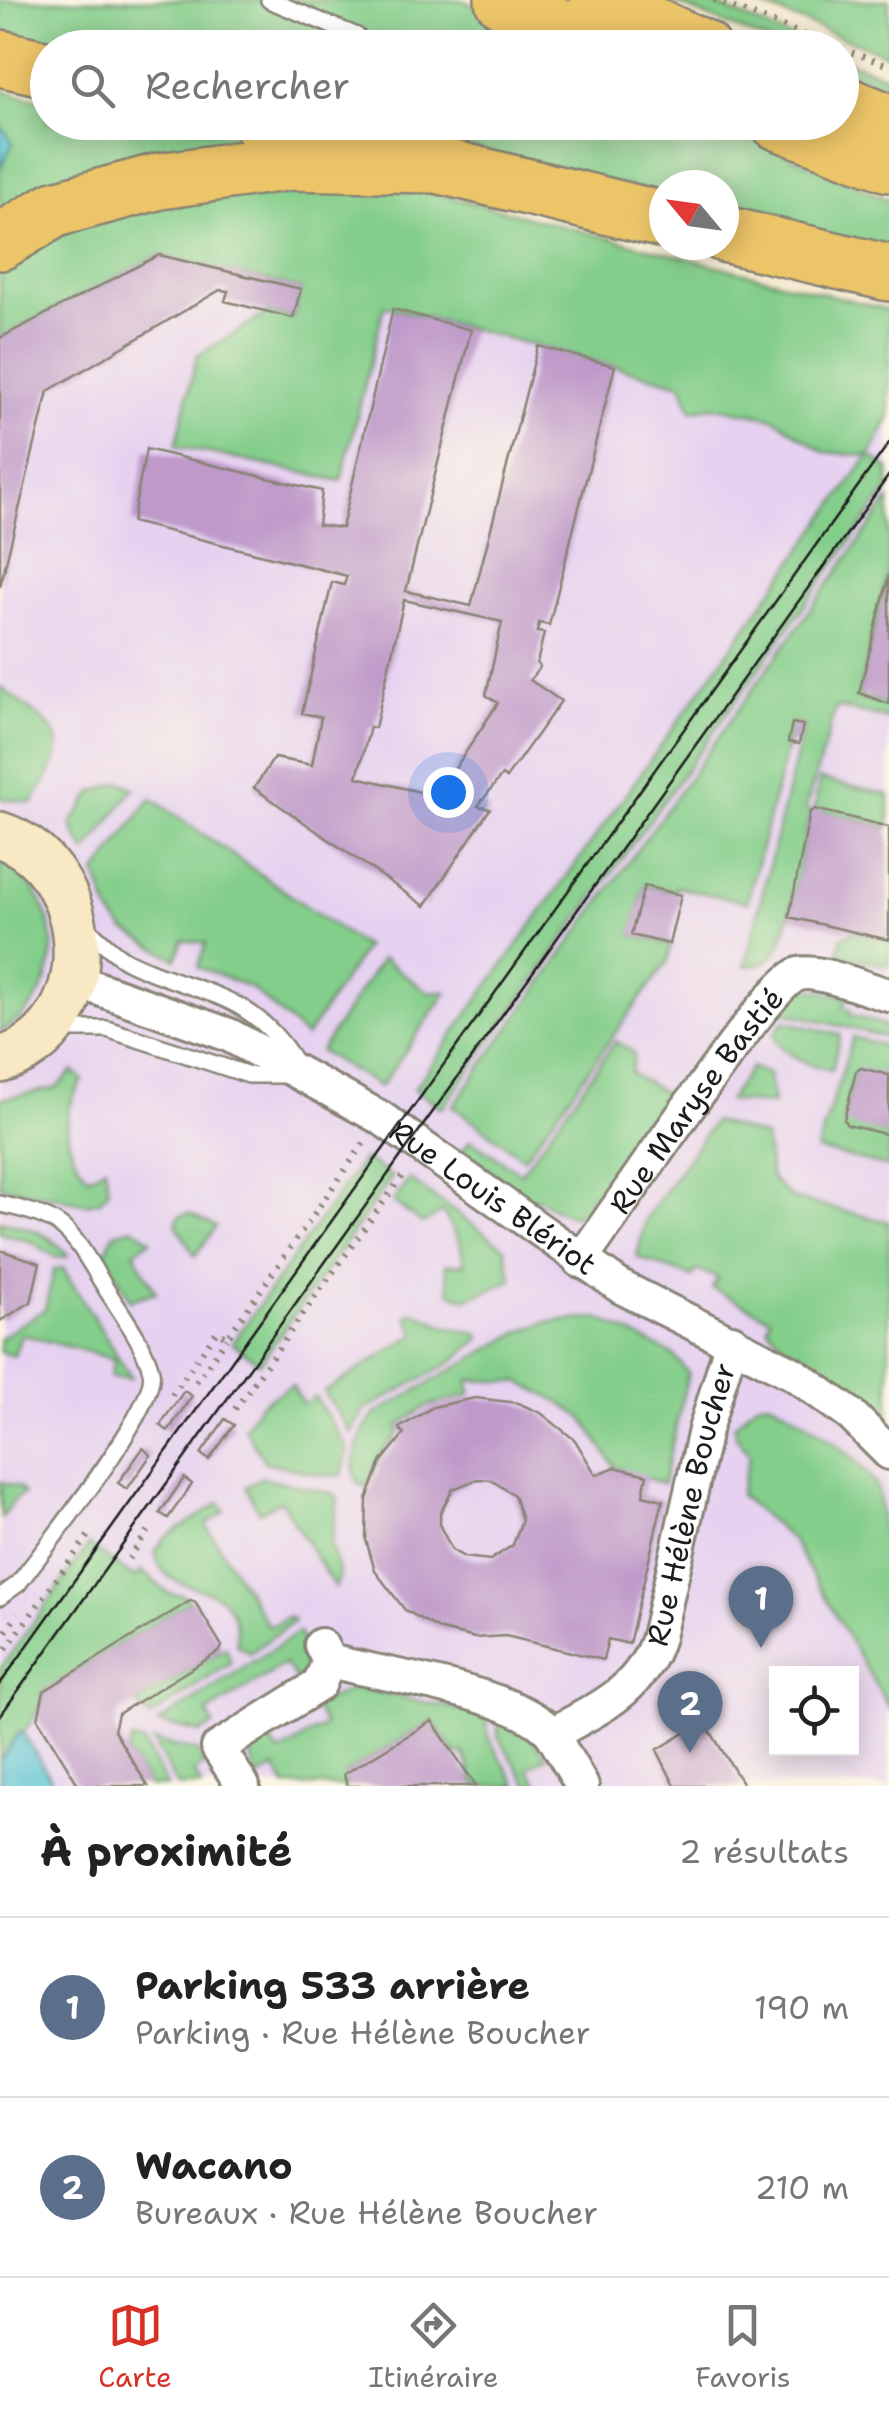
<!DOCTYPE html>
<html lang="fr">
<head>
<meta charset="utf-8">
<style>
	:root { --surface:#fff; --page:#f2f2f2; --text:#222; --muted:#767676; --line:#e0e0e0; --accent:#d93025 }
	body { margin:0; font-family:"Shantell Sans",sans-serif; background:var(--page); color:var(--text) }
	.controls { position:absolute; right:30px; bottom:30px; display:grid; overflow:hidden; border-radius:0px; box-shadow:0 5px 25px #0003 }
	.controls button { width:90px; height:90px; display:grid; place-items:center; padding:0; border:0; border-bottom:2px solid var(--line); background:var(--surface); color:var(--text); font:50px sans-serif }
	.compass { position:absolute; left:649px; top:170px; width:90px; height:90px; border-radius:50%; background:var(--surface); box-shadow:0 5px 25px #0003; rotate:299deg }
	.you { position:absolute; left:448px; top:792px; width:35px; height:35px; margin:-25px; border:8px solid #fff; border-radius:50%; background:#1a73e8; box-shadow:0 0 0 15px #1a73e833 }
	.badge { display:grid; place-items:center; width:65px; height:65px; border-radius:50%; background:var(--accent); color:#fff; font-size:32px; font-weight:700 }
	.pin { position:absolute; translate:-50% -82px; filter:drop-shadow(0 2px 5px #0008) }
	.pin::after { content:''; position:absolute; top:52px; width:35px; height:30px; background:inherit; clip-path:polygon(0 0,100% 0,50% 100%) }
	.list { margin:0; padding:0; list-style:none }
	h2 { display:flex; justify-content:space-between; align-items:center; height:130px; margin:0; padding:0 40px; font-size:42px }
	h2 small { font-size:32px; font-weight:400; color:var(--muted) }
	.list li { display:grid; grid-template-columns:65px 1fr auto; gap:30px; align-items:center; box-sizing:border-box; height:180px; padding:0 40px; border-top:2px solid var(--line) }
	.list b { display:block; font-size:38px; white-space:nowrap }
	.list p { margin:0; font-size:32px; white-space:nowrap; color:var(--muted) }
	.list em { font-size:32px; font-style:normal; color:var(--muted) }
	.icon { flex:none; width:55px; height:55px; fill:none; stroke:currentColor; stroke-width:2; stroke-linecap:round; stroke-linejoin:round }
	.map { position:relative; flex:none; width:889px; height:1786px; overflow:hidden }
	.search { position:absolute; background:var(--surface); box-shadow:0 5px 25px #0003; left:30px; right:30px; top:30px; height:110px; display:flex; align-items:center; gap:25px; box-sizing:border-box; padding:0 35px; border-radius:55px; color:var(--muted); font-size:38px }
	.sheet { height:490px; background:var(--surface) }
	nav { display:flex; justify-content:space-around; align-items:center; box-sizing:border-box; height:140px; border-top:2px solid var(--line); background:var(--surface); font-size:28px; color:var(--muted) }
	nav a { display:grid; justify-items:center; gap:5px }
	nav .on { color:var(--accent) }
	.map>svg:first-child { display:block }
	.built { fill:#e6d2f0; fill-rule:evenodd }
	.green { fill:#84ce8b; stroke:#507554; stroke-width:2.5 }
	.water { fill:#5bc5d7; stroke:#3c707a; stroke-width:2.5 }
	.building { fill:#be99c9; fill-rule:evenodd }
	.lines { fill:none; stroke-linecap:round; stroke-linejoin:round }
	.lane-casing { stroke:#888376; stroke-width:20 }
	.street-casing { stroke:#888376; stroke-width:38 }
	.secondary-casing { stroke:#888376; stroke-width:50 }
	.highway-casing { stroke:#888376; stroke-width:60 }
	.path { stroke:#888376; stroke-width:6; stroke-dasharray:2.5 8; stroke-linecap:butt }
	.lane { stroke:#fff; stroke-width:15 }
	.street { stroke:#fff; stroke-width:32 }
	.secondary { stroke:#f8e8c3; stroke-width:45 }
	.highway { stroke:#edc569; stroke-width:55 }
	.tram { stroke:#1c1c1c; stroke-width:2.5 }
	.labels { text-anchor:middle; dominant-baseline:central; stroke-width:8; stroke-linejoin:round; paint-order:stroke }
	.street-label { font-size:30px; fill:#1c1c1c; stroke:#fcf5e5 }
</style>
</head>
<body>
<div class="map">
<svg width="889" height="1786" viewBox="0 0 889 1786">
	<rect width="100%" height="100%" fill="#fcf5e5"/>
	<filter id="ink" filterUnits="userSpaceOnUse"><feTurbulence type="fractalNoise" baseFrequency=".01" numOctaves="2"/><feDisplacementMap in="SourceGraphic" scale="20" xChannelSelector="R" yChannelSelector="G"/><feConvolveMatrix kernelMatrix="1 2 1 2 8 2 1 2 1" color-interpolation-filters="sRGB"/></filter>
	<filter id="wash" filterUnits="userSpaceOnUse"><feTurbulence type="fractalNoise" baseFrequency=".0048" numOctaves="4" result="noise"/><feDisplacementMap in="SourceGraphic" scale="40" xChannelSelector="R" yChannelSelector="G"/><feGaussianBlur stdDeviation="2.25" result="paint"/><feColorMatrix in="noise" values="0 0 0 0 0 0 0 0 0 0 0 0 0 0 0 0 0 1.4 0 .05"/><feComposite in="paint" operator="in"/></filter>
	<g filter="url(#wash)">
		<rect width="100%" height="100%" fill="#f5ead1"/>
		<path class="built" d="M 22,239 L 889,310 L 889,1786 L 0,1786 L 0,259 ZM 776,1674 L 852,1674 L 852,1748 L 776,1748 Z"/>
		<path class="green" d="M 0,0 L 463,0 L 561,47 L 67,48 L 0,31 Z
			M 667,0 L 704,0 L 814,47 L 781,47 Z
			M 747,0 L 889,0 L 889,56 Z
			M 842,59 L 889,77 L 889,88 L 842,70 Z
			M 0,90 L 47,102 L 48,122 L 131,122 L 152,127 L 158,123 L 178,123 L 302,149 L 143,156 L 85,169 L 9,210 L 0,209 Z
			M 370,123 L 717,123 L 889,200 L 889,251 L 724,210 L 724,185 L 664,185 L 664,195 Z
			M 177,183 L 424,190 L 889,310 L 889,419 L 870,455 L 889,469 L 889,488 L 442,1108 L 414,1089 L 869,456 L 824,452 L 774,418 L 712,406 L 692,411 L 682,384 L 384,306 L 341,481 L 176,446 L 197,356 L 269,312 L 293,318 L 301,289 L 159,255 L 0,338 L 0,259 Z
			M 889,500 L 889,568 L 859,693 L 862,698 L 889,704 L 889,719 L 836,707 L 806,808 L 810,812 C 803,841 790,929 778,949 C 770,962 759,965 745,966 L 803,726 L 793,723 L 747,902 L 676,887 L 675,891 L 644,886 L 632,935 L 671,945 L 668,961 L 524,1158 L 453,1106 Z
			M 0,687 C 59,733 79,733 32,803 L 0,798 Z
			M 819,779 L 889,795 L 889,827 L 815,809 Z
			M 121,782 L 134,788 L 86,853 L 71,825 L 93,792 Z
			M 151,798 L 365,947 L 306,1037 L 251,988 L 198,967 L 206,943 L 183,940 L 176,959 L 124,930 L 110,913 L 96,874 Z
			M 0,861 C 69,898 70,995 0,1032 Z
			M 853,932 L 889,940 L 889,966 L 838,954 L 842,937 Z
			M 382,958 L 428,992 L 447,992 L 380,1087 L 320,1051 Z
			M 804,987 L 847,997 L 844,1007 L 850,1009 L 849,1014 L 889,1027 L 889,1038 L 780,1011 Z
			M 784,1021 L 840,1035 L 832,1070 C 811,1066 780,1055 774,1034 Z
			M 853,1037 L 889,1047 L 889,1075 L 856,1071 L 844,1120 L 889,1135 L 889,1167 L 817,1150 Z
			M 616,1041 L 634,1053 L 631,1073 L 671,1097 L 668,1111 L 650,1116 L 633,1139 L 635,1159 L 607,1202 L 593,1194 L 588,1200 L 595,1205 C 574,1225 558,1211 537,1198 L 531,1203 L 462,1152 L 470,1140 L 521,1173 Z
			M 751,1067 L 768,1074 L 773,1104 L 728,1101 Z
			M 73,1071 L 83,1080 C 61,1112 61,1147 89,1177 L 105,1167 L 109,1190 L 100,1201 L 87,1204 L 0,1186 L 0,1099 L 56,1088 Z
			M 714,1121 L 765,1137 L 771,1178 L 791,1198 L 889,1222 L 889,1437 L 844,1388 L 800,1361 L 767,1327 L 770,1318 L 712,1288 L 718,1278 L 697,1270 L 692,1277 L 637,1257 L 646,1218 Z
			M 364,1158 L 392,1177 L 260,1363 L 232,1343 Z
			M 409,1179 L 505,1248 L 512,1280 L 466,1299 L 450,1292 L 445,1265 L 465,1264 L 460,1243 L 443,1212 L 422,1224 L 393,1202 Z
			M 189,1213 L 216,1227 L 195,1256 L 176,1224 L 179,1216 Z
			M 0,1221 C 28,1227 50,1232 68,1256 L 57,1258 L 32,1242 L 0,1233 Z
			M 133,1228 L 151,1240 L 134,1252 L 156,1292 L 130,1300 L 105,1253 L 114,1233 Z
			M 63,1268 L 131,1378 L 110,1377 L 114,1359 L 21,1334 L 14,1356 L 0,1352 L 0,1338 L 45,1309 L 54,1270 Z
			M 413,1312 L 448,1327 L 478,1333 L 480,1339 L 449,1364 L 364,1410 L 351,1433 L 324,1392 L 416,1334 L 407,1316 Z
			M 599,1318 L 674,1355 L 688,1373 L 663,1484 L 615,1467 L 583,1418 L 554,1399 L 519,1382 L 469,1380 L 470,1395 L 427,1406 L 398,1426 L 399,1433 L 380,1456 L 366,1487 L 357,1482 C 349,1462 362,1427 377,1413 L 519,1332 L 546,1322 Z
			M 292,1385 L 303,1404 L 315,1397 L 348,1449 L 342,1475 L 326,1476 L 265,1462 L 244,1428 L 260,1404 Z
			M 769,1401 C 796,1413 870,1463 878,1491 C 883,1509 876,1529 889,1543 L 889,1708 L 792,1540 L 740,1495 L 750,1454 L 736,1436 L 734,1426 L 756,1403 Z
			M 261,1477 L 334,1494 L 338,1499 L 331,1545 L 340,1576 L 335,1588 L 281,1501 L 259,1512 L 246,1487 Z
			M 0,1482 L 19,1487 L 24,1494 L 15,1499 L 2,1518 Z
			M 220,1503 L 225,1511 L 206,1525 L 269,1627 L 289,1616 L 294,1621 L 250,1653 L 237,1645 C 239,1563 167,1610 155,1552 L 165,1538 Z
			M 89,1545 L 135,1578 L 142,1571 L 168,1593 L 183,1595 L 190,1601 L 44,1691 C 37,1723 19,1734 0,1761 L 0,1669 Z
			M 299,1632 L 311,1662 L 298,1682 L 285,1664 L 207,1713 L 214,1725 L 201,1733 L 158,1723 Z
			M 226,1648 L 231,1663 L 150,1717 L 136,1703 Z
			M 355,1688 L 487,1715 L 488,1737 L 517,1786 L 476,1786 L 464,1754 L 456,1754 L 432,1721 L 344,1774 L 347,1786 L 286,1786 L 275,1768 L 257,1779 L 251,1756 L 267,1736 L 279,1753 L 325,1725 L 313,1706 Z
			M 498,1719 L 527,1732 L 547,1757 L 528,1768 L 539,1786 L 529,1786 L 498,1737 Z
			M 131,1740 L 144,1743 L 167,1786 L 148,1786 L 128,1753 Z
			M 153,1741 L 197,1751 L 205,1765 L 194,1772 L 202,1786 L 177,1786 Z"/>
		<path class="water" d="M 0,124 L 13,143 L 0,169 Z
			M 19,1733 L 24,1734 L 55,1786 L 0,1786 L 0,1761 Z"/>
		<g id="blocks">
			<path class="building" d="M 159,255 L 301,289 L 293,318 L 225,301 L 228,291 L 220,290 L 48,391 L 0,587 L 0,338 Z
				M 393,309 L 471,330 L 406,591 L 471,606 L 538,346 L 615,366 L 549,625 L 539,623 L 537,632 L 544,633 L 537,663 L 540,667 L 530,680 L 561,701 L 506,778 L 502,775 L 478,806 L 490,809 L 425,906 L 254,788 L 274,758 L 312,765 L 321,717 L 302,713 L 332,582 L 344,585 L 347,576 L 132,522 L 146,449 L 322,491 L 318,525 L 342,528 ZM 404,600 L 502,622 L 486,695 L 498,703 L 437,796 L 357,777 L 370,727 L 375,728 Z
				M 889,575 L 889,704 L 859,693 Z
				M 792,723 L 803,725 L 799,744 L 788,742 Z
				M 815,809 L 889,827 L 889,940 L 789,917 L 810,812 Z
				M 644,886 L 681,895 L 669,944 L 631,935 Z
				M 861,1068 L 889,1075 L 889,1135 L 847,1125 L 844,1120 L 856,1071 Z
				M 0,1250 L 40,1263 L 31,1302 L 0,1321 Z
				M 184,1391 L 192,1396 L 168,1431 L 160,1425 Z
				M 475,1398 L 518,1403 L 541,1413 L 575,1440 L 596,1475 L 615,1467 L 647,1475 L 643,1495 L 663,1500 L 629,1644 L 608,1639 L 603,1660 L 506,1636 L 475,1638 L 441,1630 L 405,1610 L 375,1571 L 366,1540 L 367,1499 L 381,1462 L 404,1434 L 399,1428 L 433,1407 ZM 478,1479 L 491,1480 L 514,1495 L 522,1520 L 513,1545 L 490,1560 L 464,1557 L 452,1550 L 440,1526 L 440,1513 L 453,1489 Z
				M 225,1419 L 234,1425 L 209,1460 L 201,1454 Z
				M 143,1448 L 151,1455 L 127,1489 L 118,1483 Z
				M 184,1478 L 192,1484 L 168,1518 L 160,1513 Z
				M 190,1601 L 195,1602 L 222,1646 L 220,1651 L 118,1714 L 114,1731 L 148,1786 L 79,1786 L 38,1719 L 44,1691 Z
				M 432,1721 L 476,1786 L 347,1786 L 344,1774 Z
				M 701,1723 L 706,1724 L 744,1786 L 675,1786 L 657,1750 Z"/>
		</g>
	</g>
	<g filter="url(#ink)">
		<use href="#blocks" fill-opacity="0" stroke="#888376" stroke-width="2.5"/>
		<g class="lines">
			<g class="lane-casing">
				<path id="lane" d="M 269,0 L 357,36
					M 85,926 C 98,937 112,953 127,961 C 197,996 249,988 295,1062
					M 56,1029 L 107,1029 L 249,1075 L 291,1075
					M 0,1204 C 65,1218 69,1227 103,1284 C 118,1309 144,1342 151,1371 C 160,1406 43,1550 18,1584 L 0,1597"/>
			</g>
			<g class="street-casing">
				<g id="street">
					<path id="s1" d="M 74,980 L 229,1035 L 381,1118 L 621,1287 L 794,1374 L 851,1415 L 889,1453"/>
					<path id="s2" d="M 580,1261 C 612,1219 767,983 799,974 C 818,969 869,990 889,995"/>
					<path id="s3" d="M 321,1645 L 329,1661 C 384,1675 518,1693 552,1734 C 599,1708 641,1691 658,1637 L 705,1430 L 732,1341"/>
					<path d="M 552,1734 L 582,1786"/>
					<path d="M 243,1786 L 218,1748 L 319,1685 L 329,1661"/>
				</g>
			</g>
			<g class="secondary-casing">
				<path id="secondary" d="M 0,835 C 97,867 106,1031 0,1060"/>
			</g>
			<g class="highway-casing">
				<path id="highway" d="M 503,0 L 604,48
					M 598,0 L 703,48
					M 0,58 L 48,69
					M 842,103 L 889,122
					M 260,122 L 664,220
					M 778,122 L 889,164
					M 724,234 L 889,273
					M 0,242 L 55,209 L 160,181 L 291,162 L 431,165"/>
			</g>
			<path class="path" d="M 714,0 L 839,48
				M 842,49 L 889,66
				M 196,1382 L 227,1338
				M 172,1395 L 217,1331 L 227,1338 L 366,1140
				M 235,1409 L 405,1172
				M 129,1559 L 152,1525
				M 0,1640 L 18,1614
				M 0,1657 L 91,1532"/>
			<use href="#lane" class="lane"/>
			<use href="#street" class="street"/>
			<use href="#secondary" class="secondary"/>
			<use href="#highway" class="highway"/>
			<path class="tram" d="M 0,1684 L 889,443
				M 0,1716 L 889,475"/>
		</g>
	</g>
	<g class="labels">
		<g class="street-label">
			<text stroke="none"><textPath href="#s2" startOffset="198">Rue Maryse Bastié</textPath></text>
			<text stroke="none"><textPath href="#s1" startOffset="475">Rue Louis Blériot</textPath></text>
			<text stroke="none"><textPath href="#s3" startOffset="540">Rue Hélène Boucher</textPath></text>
		</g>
	</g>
</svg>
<div class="controls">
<button><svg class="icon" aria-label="locate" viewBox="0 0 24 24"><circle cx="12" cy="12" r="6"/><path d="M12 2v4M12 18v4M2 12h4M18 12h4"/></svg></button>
</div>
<svg class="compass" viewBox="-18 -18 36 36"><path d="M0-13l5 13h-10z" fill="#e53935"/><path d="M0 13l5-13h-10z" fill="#767676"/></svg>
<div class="you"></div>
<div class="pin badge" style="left:761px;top:1648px;background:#5c6f8a">1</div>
<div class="pin badge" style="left:690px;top:1753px;background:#5c6f8a">2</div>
<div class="search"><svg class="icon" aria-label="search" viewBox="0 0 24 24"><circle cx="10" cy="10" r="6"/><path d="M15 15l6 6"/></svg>Rechercher</div>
</div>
<section class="sheet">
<h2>À proximité<small>2 résultats</small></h2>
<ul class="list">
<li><span class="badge" style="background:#5c6f8a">1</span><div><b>Parking 533 arrière</b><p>Parking · Rue Hélène Boucher</p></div><em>190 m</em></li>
<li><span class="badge" style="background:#5c6f8a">2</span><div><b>Wacano</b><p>Bureaux · Rue Hélène Boucher</p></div><em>210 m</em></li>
</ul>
</section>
<nav>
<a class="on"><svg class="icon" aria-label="map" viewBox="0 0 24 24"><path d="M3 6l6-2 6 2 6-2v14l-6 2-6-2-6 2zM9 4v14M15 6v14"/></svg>Carte</a>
<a><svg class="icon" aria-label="directions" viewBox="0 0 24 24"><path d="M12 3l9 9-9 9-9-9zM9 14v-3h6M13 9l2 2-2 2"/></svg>Itinéraire</a>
<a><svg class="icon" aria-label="saved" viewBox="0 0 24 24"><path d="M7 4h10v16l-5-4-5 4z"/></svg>Favoris</a>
</nav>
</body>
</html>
